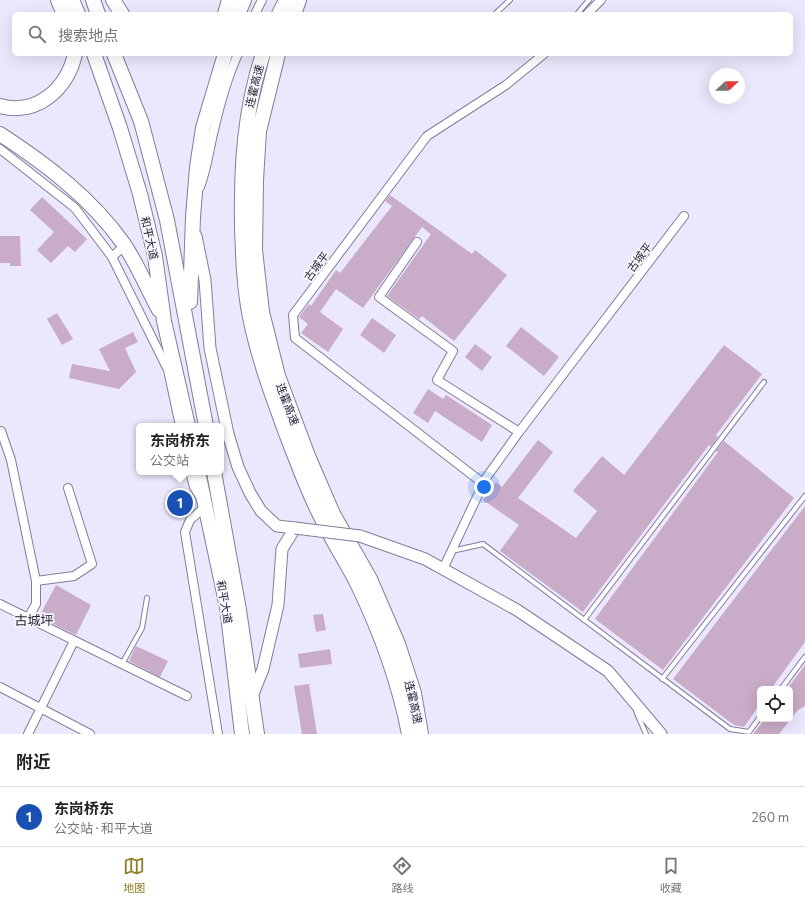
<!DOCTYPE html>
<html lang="zh">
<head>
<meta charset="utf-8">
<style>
	:root { --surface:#fff; --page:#f2f2f2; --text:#202124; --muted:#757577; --line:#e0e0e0; --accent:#917d24 }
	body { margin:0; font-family:Commissioner,"Noto Sans SC",sans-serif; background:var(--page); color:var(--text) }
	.controls { position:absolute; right:12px; bottom:12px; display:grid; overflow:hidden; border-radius:6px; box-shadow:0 4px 16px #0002 }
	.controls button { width:36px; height:36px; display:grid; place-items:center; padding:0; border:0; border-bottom:1px solid var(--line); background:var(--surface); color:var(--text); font:20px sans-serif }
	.compass { position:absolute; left:709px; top:68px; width:36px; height:36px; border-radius:50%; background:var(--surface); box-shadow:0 4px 16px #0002; rotate:69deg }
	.you { position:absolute; left:484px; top:487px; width:14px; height:14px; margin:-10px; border:3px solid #fff; border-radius:50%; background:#1a73e8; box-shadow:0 0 0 6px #1a73e833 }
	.badge { display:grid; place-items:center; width:26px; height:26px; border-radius:50%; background:var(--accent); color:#fff; font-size:13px; font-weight:700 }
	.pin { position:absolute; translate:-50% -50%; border:2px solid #fff; box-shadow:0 1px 4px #0006 }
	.popup { position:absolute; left:136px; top:423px; width:88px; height:52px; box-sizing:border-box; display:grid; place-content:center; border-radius:6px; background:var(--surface); filter:drop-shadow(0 1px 3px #0005); font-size:13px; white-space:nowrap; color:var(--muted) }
	.popup b { font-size:15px; color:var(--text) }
	.popup::after { content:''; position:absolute; left:50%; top:100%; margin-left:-8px; border:8px solid transparent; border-top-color:var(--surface) }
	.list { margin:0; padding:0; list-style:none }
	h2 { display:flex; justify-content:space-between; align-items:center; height:52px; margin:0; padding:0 16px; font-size:17px }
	h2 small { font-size:13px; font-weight:400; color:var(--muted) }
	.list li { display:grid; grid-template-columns:26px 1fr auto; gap:12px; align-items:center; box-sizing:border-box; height:60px; padding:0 16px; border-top:1px solid var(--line) }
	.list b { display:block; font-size:15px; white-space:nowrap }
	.list p { margin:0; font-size:13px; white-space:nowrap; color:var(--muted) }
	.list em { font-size:13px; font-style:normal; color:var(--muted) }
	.icon { flex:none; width:22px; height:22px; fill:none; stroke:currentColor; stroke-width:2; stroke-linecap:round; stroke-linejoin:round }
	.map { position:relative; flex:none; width:805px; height:734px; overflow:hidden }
	.search { position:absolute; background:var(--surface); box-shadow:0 4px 16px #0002; left:12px; right:12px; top:12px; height:44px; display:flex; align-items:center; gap:10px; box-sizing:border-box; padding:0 14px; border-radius:6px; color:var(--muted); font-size:15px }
	.sheet { height:112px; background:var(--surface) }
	nav { display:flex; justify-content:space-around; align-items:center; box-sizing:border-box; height:56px; border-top:1px solid var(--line); background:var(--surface); font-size:11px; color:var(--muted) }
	nav a { display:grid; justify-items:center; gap:2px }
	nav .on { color:var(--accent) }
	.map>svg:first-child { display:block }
	.building { fill:#c9acc7 }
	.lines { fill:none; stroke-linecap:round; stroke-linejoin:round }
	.lane-casing { stroke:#847c9c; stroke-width:6 }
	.street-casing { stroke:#847c9c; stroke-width:10 }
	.secondary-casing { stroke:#847c9c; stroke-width:13 }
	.highway-casing { stroke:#847c9c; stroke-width:16 }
	.lane { stroke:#fff; stroke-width:4 }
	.street { stroke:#fff; stroke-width:8 }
	.secondary { stroke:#fff; stroke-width:11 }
	.highway { stroke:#fff; stroke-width:14 }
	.secondary-bridge-casing { stroke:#847c9c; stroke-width:13; stroke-linecap:butt }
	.secondary-bridge { stroke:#fff; stroke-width:11 }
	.labels { text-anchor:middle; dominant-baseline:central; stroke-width:3.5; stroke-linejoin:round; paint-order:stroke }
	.street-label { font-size:11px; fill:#272431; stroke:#f8f6fe }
	.quarter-label { font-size:13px; fill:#272431; stroke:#f8f6fe }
</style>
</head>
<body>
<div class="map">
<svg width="805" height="734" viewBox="0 0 805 734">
	<rect width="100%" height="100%" fill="#ebe7fc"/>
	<path class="building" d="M 390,195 L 472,254 L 475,250 L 507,275 L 454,341 L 422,316 L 419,319 L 387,296 L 431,234 L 422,227 L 363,308 L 336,289 L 320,312 L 343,329 L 328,352 L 301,333 L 308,324 L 299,317 L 309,304 L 311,306 L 336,270 L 340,273 L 392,206 L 385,201 Z
		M 42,197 L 87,239 L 75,252 L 68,246 L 51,263 L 37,250 L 54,232 L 30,210 Z
		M 0,236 L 20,236 L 21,266 L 10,266 L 10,263 L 0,263 Z
		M 57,313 L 73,339 L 62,345 L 47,319 Z
		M 372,318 L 396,335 L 384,353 L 360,335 Z
		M 521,327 L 559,357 L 544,376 L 506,346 Z
		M 133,332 L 138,342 L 125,348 L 136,372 L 119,389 L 69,378 L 72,364 L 110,371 L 99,349 Z
		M 475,344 L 492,357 L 482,371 L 465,357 Z
		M 724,345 L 762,374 L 716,435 L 718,437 L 711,447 L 709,445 L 583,612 L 500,551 L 519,525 L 483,500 L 496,482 L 502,487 L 538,440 L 553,452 L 518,498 L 576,538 L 597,511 L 573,491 L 602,456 L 624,475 Z
		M 428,389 L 443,399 L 446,395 L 492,425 L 482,442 L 435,411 L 428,423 L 413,413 Z
		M 724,441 L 794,498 L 663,670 L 595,619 L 718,452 L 716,451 Z
		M 805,506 L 805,642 L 771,689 L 760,689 L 760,704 L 744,727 L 734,725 L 673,679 Z
		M 56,585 L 91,605 L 76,635 L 39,617 Z
		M 323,614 L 326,630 L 316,632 L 313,615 Z
		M 136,646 L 168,661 L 160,677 L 129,661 Z
		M 330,649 L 332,664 L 300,668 L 298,654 Z
		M 805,665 L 805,706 L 798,710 L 779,734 L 753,734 L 765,719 L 790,719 L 790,689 L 787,689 Z
		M 309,684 L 317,734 L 302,734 L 294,686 Z"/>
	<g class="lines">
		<g class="lane-casing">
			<path id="lane" d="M 496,13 L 510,0
				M 577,14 L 589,0
				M 452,551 L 483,544 L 730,729 L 749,732 L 760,717
				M 584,620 L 764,382
				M 122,664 L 142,628 L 147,598
				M 662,679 L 805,496
				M 781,689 L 805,657
				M 636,711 L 646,734"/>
		</g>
		<g class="street-casing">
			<path id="street" d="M 255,14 L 262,0
				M 587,14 L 601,0
				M 0,149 L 75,208 L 112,257 L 168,370 L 180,426
				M 200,187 C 207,169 209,150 214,130 C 220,104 227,78 238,54
				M 417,242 L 379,297 L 453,351 L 437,380 L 519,432
				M 112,257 L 124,246
				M 1,431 L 11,460 L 36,581 L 36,604 L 28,618
				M 190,472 L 194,487 L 206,506 L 190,520 L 185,532 L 218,734
				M 484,484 L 295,338 L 293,315 L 427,136 L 506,85 L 544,54
				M 443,569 L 486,478 L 519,432 L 684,216
				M 36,581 L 74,576 L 92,564 L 68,488
				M 0,604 L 187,696
				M 0,687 L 90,734
				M 28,734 L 74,641"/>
		</g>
		<g class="secondary-casing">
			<path id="secondary" d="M 196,236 L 205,280 L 210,348 L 228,434 L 238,467 L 250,493 L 261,511 L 277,526 L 295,528 L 282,549 L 278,605 L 263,669 L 251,699
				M 360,536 L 425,559 L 517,610 L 608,671 L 661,734"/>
		</g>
		<g class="highway-casing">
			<path id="highway" d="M 58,0 L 64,14
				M 72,0 L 78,14
				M 93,0 L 98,14
				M 113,0 L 122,14
				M 225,14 L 229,0
				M 238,14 L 244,0
				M 279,14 L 286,0
				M 294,14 L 299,0
				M 94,54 L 120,128 L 140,194 L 155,256 L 164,321 L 188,426
				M 114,54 L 141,121 L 167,220 L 206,426
				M 263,54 C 244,111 241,168 242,227 C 243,257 244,288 250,317 C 258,357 272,395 286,433 C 297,462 308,492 322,519 C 333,542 347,563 358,585 C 381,633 399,682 409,734
				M 278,54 L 259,131 L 256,180 L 255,250 L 262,312 L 278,376 L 308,456 L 333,514 L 370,579 L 398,644 L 414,693 L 421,734
				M 0,106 C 37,116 67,89 75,54
				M 0,134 C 46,164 91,198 123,243 C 137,263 147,288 159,310
				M 190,302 L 193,217 L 197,167 L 203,128 L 225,54
				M 198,472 L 227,607 L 242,734
				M 214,472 L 239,610 L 257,734"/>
		</g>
		<use href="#lane" class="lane"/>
		<use href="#street" class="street"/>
		<use href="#secondary" class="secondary"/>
		<use href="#highway" class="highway"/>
		<g class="secondary-bridge-casing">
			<path id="secondary-bridge" d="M 295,528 L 360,536"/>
		</g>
		<use href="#secondary-bridge" class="secondary-bridge"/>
	</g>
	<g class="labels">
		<g class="street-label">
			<text transform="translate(254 86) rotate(-76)">连霍高速</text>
			<text transform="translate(150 238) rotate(77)">和平大道</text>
			<text transform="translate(639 257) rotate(-53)">古城平</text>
			<text transform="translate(316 266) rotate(-53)">古城平</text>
			<text transform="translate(288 404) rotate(69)">连霍高速</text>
			<text transform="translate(225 602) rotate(80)">和平大道</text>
			<text transform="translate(414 702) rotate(77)">连霍高速</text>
		</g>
		<g class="quarter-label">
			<text x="34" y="620">古城坪</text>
		</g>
	</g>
</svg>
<div class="controls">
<button><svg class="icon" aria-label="locate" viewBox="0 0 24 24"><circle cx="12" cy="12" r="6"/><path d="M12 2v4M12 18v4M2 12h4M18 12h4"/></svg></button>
</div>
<svg class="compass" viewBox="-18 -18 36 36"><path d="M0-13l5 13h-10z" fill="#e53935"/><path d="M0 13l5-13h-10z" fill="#757577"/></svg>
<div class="you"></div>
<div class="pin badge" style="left:180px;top:503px;background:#1a4fb4">1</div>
<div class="popup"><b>东岗桥东</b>公交站</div>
<div class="search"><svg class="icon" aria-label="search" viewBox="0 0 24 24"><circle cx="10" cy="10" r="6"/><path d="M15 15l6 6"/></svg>搜索地点</div>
</div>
<section class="sheet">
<h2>附近<small></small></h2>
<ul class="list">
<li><span class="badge" style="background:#1a4fb4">1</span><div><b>东岗桥东</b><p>公交站 · 和平大道</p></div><em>260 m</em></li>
</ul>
</section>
<nav>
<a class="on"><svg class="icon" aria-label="map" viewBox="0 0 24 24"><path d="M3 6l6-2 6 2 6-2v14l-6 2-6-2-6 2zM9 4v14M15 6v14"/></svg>地图</a>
<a><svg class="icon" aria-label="directions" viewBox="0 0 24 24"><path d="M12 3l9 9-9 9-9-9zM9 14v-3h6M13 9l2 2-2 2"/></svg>路线</a>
<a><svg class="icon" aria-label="saved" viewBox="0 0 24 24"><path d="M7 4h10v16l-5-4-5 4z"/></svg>收藏</a>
</nav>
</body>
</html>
